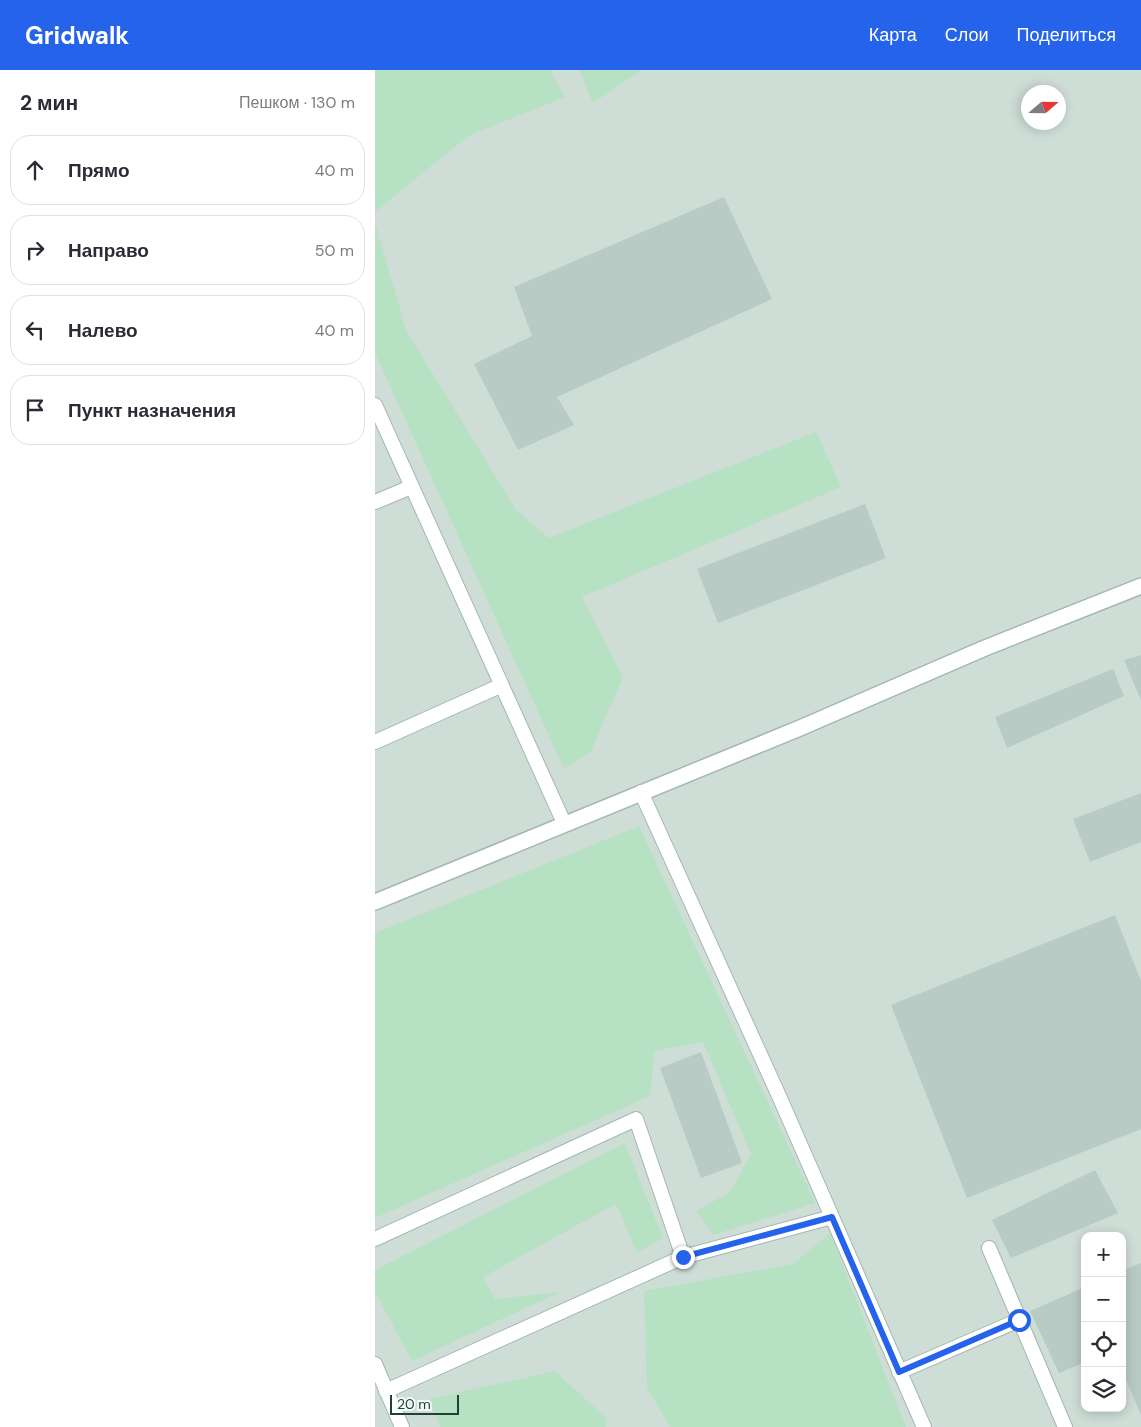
<!DOCTYPE html>
<html lang="ru">
<head>
<meta charset="utf-8">
<style>
	:root { --surface:#fff; --page:#f7f7f7; --text:#2b2b33; --muted:#7c7c81; --line:#e1e1e2; --accent:#2563eb }
	body { margin:0; font-family:"DM Sans",sans-serif; background:var(--page); color:var(--text) }
	.controls { position:absolute; right:15px; bottom:15px; display:grid; overflow:hidden; border-radius:10px; box-shadow:0 2px 12px #0003 }
	.controls button { width:45px; height:45px; display:grid; place-items:center; padding:0; border:0; border-bottom:1px solid var(--line); background:var(--surface); color:var(--text); font:25px sans-serif }
	.compass { position:absolute; left:646px; top:15px; width:45px; height:45px; border-radius:50%; background:var(--surface); box-shadow:0 2px 12px #0003; rotate:70deg }
	.scale { position:absolute; left:15px; bottom:12px; width:69px; box-sizing:border-box; padding-left:5px; border:2px solid #1f4038; border-top:0; font-size:14px; line-height:18px; white-space:nowrap; color:#1f4038; -webkit-text-stroke:4px #f2f9f6; paint-order:stroke }
	.stop { position:absolute; width:15px; height:15px; margin:-11px; border:4px solid #2563eb; border-radius:50%; background:#fff }
	.stop.end { background:#2563eb; border-color:#fff; box-shadow:0 1px 5px #0008 }
	.list { margin:0; padding:0; list-style:none }
	h2 { display:flex; justify-content:space-between; align-items:center; height:65px; margin:0; padding:0 20px; font-size:21px }
	h2 small { font-size:16px; font-weight:400; color:var(--muted) }
	.list li { display:grid; grid-template-columns:32px 1fr auto; gap:15px; align-items:center; box-sizing:border-box; height:70px; margin:0 10px 10px; padding:0 10px; border:1px solid var(--line); border-radius:20px }
	.list b { display:block; font-size:19px; white-space:nowrap }
	.list em { font-size:16px; font-style:normal; color:var(--muted) }
	.icon { flex:none; width:28px; height:28px; fill:none; stroke:currentColor; stroke-width:2; stroke-linecap:round; stroke-linejoin:round }
	.map { position:relative; flex:none; width:766px; height:1357px; overflow:hidden }
	header { display:flex; align-items:center; gap:30px; box-sizing:border-box; height:70px; padding:0 25px; background:var(--accent); color:#fff }
	header strong { font-size:24px }
	nav { display:flex; gap:28px; margin-inline-start:auto; font-size:18px }
	main { display:flex }
	aside { flex:1; background:var(--surface) }
	.map>svg:first-child { display:block }
	.built { fill:#cfddd7; fill-rule:evenodd }
	.green { fill:#b7e1c3 }
	.building { fill:#b8cbc4 }
	.lines { fill:none; stroke-linecap:round; stroke-linejoin:round }
	.lane-casing { stroke:#a3b6b0; stroke-width:16 }
	.street-casing { stroke:#a3b6b0; stroke-width:18 }
	.lane { stroke:#fff; stroke-width:14 }
	.street { stroke:#fff; stroke-width:15 }
	.route { stroke:#2563eb; stroke-width:6 }
</style>
</head>
<body>
<header>
<strong>Gridwalk</strong>
<nav><a>Карта</a><a>Слои</a><a>Поделиться</a></nav>
</header>
<main>
<aside>
<h2>2 мин<small>Пешком · 130 m</small></h2>
<ul class="list">
<li><svg class="icon" aria-label="ahead" viewBox="0 0 24 24"><path d="M12 20V5M6 11l6-6 6 6"/></svg><div><b>Прямо</b></div><em>40 m</em></li>
<li><svg class="icon" aria-label="right" viewBox="0 0 24 24"><path d="M7 20v-9h11M14 6l5 5-5 5"/></svg><div><b>Направо</b></div><em>50 m</em></li>
<li><svg class="icon" aria-label="left" viewBox="0 0 24 24"><path d="M17 20v-9H6M10 6l-5 5 5 5"/></svg><div><b>Налево</b></div><em>40 m</em></li>
<li><svg class="icon" aria-label="arrive" viewBox="0 0 24 24"><path d="M6 21V4h12l-3 4 3 4H6"/></svg><div><b>Пункт назначения</b></div></li>
</ul>
</aside>
<div class="map">
<svg width="766" height="1357" viewBox="0 0 766 1357">
	<rect width="100%" height="100%" fill="#e1ede8"/>
	<path class="built" d="M 0,0 L 766,0 L 766,1357 L 0,1357 ZM 654,22 L 684,22 L 684,52 L 654,52 ZM 710,1166 L 747,1166 L 747,1338 L 710,1338 Z"/>
	<path class="green" d="M 0,0 L 175,0 L 190,27 L 93,66 L 0,142 Z
		M 204,0 L 267,0 L 218,33 Z
		M 0,152 L 31,260 L 141,440 L 174,468 L 441,362 L 466,417 L 207,527 L 248,607 L 216,681 L 189,699 L 0,283 Z
		M 264,756 L 440,1133 L 338,1165 L 321,1141 L 355,1122 L 376,1084 L 328,972 L 279,981 L 275,1026 L 0,1148 L 0,863 Z
		M 250,1073 L 288,1168 L 262,1183 L 241,1134 L 108,1207 L 120,1229 L 185,1222 L 37,1291 L 0,1222 L 0,1200 Z
		M 455,1163 L 531,1357 L 295,1357 L 272,1318 L 269,1221 L 418,1194 Z
		M 180,1301 L 231,1348 L 231,1357 L 65,1357 L 54,1329 Z"/>
	<path class="building" d="M 349,127 L 397,229 L 182,327 L 199,355 L 143,380 L 99,294 L 157,266 L 139,217 Z
		M 490,434 L 511,488 L 343,553 L 322,499 Z
		M 766,585 L 766,630 L 749,590 Z
		M 738,599 L 749,626 L 632,678 L 620,647 Z
		M 766,723 L 766,772 L 715,792 L 698,749 Z
		M 740,845 L 766,911 L 766,1059 L 592,1128 L 516,935 Z
		M 326,982 L 367,1093 L 326,1108 L 285,998 Z
		M 720,1100 L 743,1143 L 636,1188 L 617,1150 Z
		M 766,1193 L 766,1345 L 747,1300 L 747,1201 Z
		M 710,1217 L 710,1292 L 684,1303 L 655,1241 Z"/>
	<g class="lines">
		<g class="lane-casing">
			<path id="lane" d="M 0,335 L 189,753
				M 0,432 L 36,417
				M 0,672 L 125,616
				M 266,722 L 404,1026 L 549,1357
				M 0,1169 L 261,1049 L 308,1187
				M 614,1178 L 690,1357
				M 0,1294 L 27,1357
				M 524,1302 L 644,1250
				M 11,1321 L 308,1187 L 457,1147"/>
		</g>
		<g class="street-casing">
			<path id="street" d="M 0,832 L 425,658 L 610,578 L 766,516"/>
		</g>
		<use href="#lane" class="lane"/>
		<use href="#street" class="street"/>
	</g>
	<g class="lines">
		<path class="route" d="M 308,1187 L 457,1147 L 524,1302 L 644,1250"/>
	</g>
</svg>
<div class="controls">
<button>+</button>
<button>−</button>
<button><svg class="icon" aria-label="locate" viewBox="0 0 24 24"><circle cx="12" cy="12" r="6"/><path d="M12 2v4M12 18v4M2 12h4M18 12h4"/></svg></button>
<button><svg class="icon" aria-label="layers" viewBox="0 0 24 24"><path d="M12 4l9 5-9 5-9-5zM3 14l9 5 9-5"/></svg></button>
</div>
<svg class="compass" viewBox="-18 -18 36 36"><path d="M0-13l5 13h-10z" fill="#e53935"/><path d="M0 13l5-13h-10z" fill="#7c7c81"/></svg>
<div class="scale">20 m</div>
<div class="stop" style="left:644px;top:1250px"></div>
<div class="stop end" style="left:308px;top:1187px"></div>
</div>
</main>
</body>
</html>
